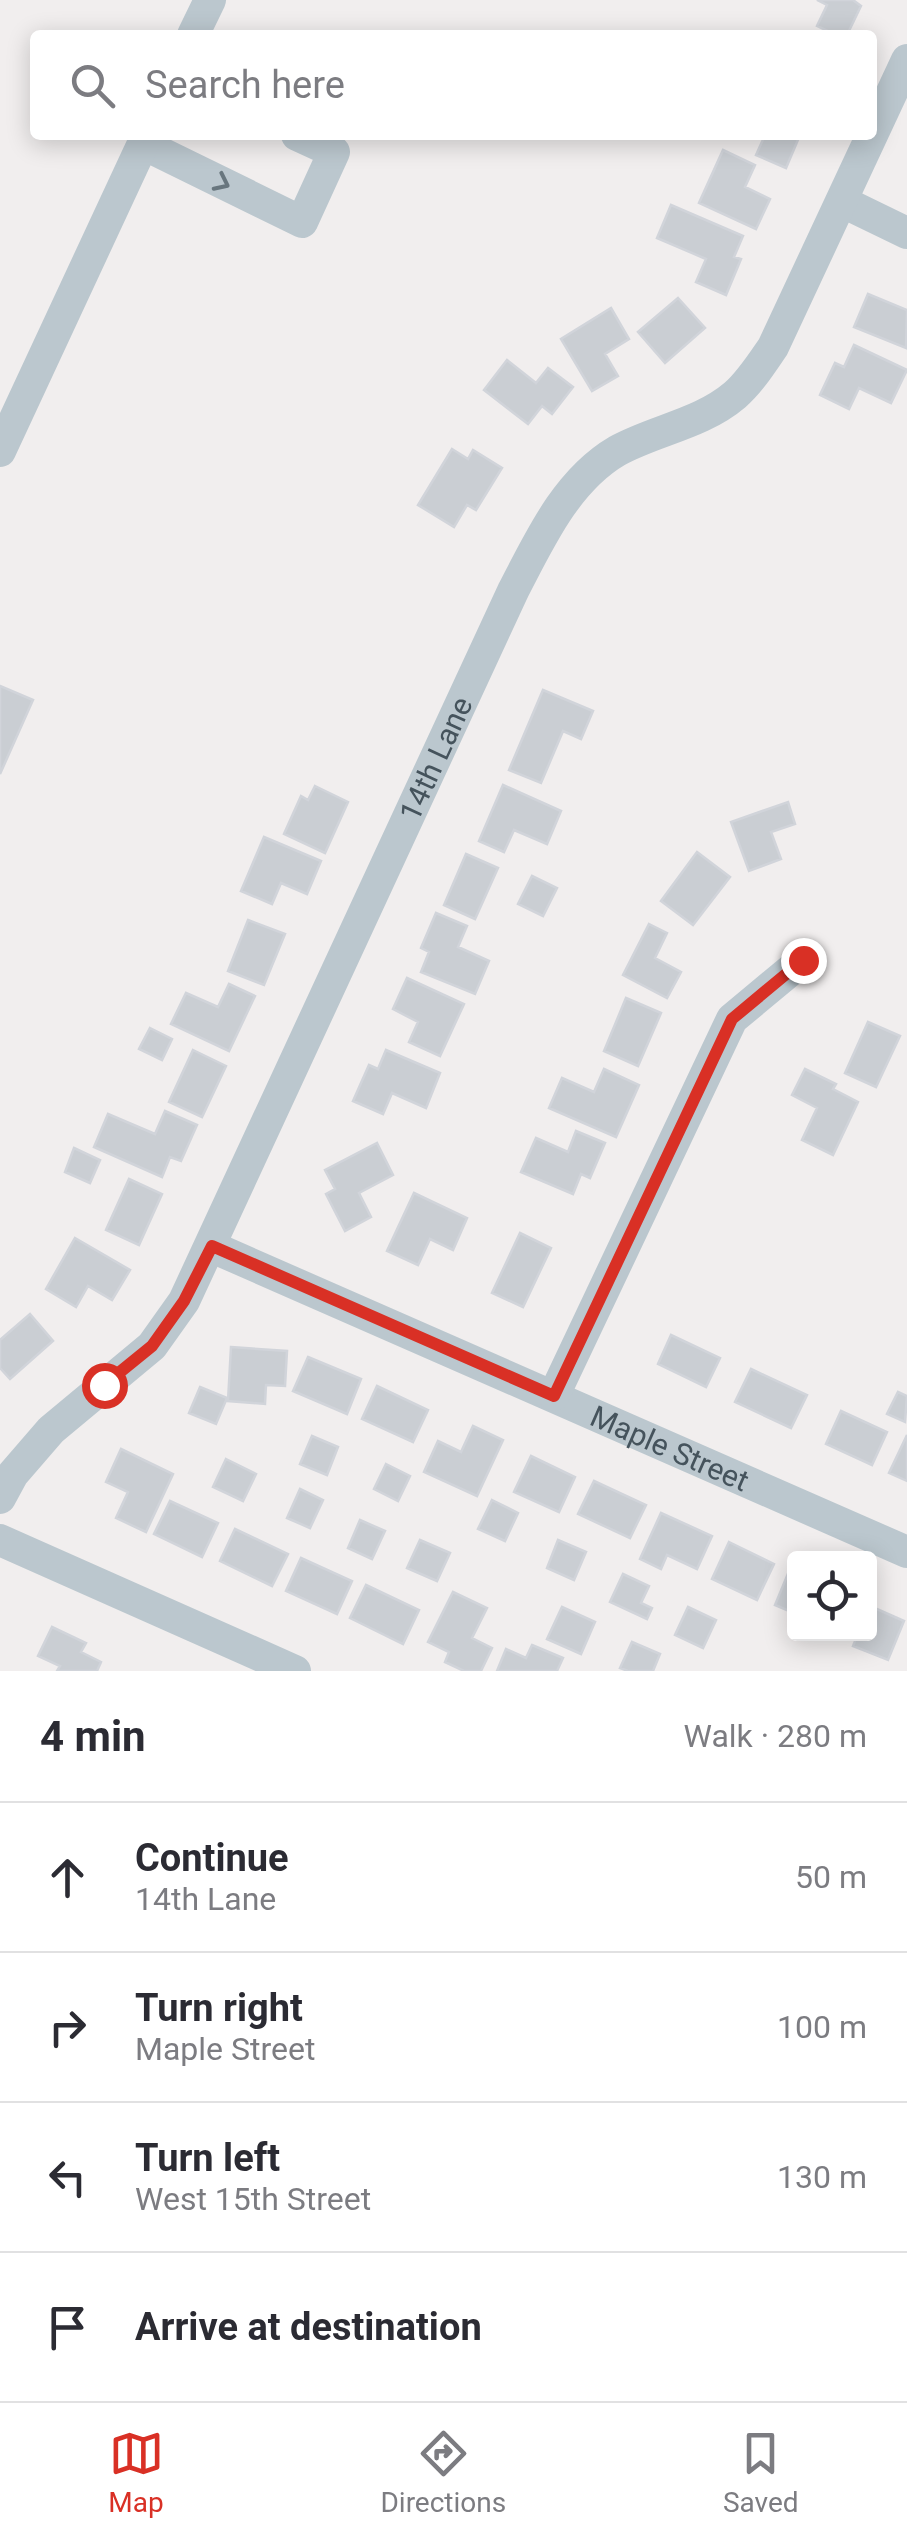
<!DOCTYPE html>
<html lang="en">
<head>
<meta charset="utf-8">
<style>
	:root { --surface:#fff; --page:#f2f2f3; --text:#2b2b33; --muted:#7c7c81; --line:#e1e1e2; --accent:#d93025 }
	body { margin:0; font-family:Roboto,sans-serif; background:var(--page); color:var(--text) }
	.controls { position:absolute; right:30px; bottom:30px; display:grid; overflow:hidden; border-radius:10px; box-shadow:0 5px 25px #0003 }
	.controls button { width:90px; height:90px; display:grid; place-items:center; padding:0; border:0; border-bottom:2px solid var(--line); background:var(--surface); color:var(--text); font:50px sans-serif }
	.stop { position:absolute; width:30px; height:30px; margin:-22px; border:8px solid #d93025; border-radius:50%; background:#fff }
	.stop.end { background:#d93025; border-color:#fff; box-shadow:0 2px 10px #0008 }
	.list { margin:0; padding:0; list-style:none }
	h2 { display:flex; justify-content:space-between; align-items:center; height:130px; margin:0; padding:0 40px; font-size:42px }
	h2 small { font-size:32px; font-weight:400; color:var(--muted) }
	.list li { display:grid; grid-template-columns:65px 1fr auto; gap:30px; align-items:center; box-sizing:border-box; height:150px; padding:0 40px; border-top:2px solid var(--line) }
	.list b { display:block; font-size:38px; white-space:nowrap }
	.list p { margin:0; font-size:32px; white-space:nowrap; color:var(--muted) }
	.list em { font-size:32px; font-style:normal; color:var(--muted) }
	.icon { flex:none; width:55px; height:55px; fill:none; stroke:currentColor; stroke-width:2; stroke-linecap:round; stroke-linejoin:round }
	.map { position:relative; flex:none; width:907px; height:1671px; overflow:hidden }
	.search { position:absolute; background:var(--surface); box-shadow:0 5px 25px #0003; left:30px; right:30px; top:30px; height:110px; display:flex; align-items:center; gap:25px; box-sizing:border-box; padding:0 35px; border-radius:10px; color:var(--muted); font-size:38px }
	.sheet { height:730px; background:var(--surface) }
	nav { display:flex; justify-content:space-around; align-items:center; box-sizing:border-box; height:140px; border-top:2px solid var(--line); background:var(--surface); font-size:28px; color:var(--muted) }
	nav a { display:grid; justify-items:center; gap:5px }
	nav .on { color:var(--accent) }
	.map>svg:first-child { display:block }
	.building { fill:#caced3; stroke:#d1d4da; stroke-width:2.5 }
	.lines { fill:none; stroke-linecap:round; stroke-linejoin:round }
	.minor { stroke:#bbc7ce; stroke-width:32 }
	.oneway { stroke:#68767e }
	.route { stroke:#d93025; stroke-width:12 }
	.labels { text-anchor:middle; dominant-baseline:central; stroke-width:8; stroke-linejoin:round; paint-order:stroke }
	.street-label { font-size:30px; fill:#45535c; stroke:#fff }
</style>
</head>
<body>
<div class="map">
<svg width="907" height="1671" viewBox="0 0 907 1671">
	<rect width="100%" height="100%" fill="#f1eeee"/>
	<path class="building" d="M 817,0 L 853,0 L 861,6 L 847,35 L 836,35 L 817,26 L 827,5 Z
		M 765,135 L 800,135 L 786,168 L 756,155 Z
		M 723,150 L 755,165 L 745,187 L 770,199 L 756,229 L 699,203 Z
		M 671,205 L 743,236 L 734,257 L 741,259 L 726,295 L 696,282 L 706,259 L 657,238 Z
		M 868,294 L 907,310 L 906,348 L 854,327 Z
		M 678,298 L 705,328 L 665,363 L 638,332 Z
		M 611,308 L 629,339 L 605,354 L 618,376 L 592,391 L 561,339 Z
		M 854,345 L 907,370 L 891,403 L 859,388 L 849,409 L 820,395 L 835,363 L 844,367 Z
		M 507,360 L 536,383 L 548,368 L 573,387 L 552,414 L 542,406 L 528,424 L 484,390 Z
		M 452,449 L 468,459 L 473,450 L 502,468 L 476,510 L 467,505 L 454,527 L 418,505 Z
		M 0,686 L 33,700 L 0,774 Z
		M 543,690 L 593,711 L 581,739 L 563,731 L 541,783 L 509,770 Z
		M 503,785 L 561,811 L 547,844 L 514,830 L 504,852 L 479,841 Z
		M 315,786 L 348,802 L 325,853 L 284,834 L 301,796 L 308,800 Z
		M 788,802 L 795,824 L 771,832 L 781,859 L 749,871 L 731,822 Z
		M 264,837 L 321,861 L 307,894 L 281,883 L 272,904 L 241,891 Z
		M 697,852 L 730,877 L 693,925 L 661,901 Z
		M 466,854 L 498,868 L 475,919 L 444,905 Z
		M 532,876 L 557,888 L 543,916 L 518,904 Z
		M 436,913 L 467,926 L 458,947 L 489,961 L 475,994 L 421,972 L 429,952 L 421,948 Z
		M 248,920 L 285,934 L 264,985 L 228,971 Z
		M 649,924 L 667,933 L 655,958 L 681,972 L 667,998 L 623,975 Z
		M 407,978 L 464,1004 L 440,1056 L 409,1042 L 418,1022 L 393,1009 Z
		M 229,984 L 255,996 L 229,1051 L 171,1024 L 186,993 L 218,1007 Z
		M 626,998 L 661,1013 L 638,1066 L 604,1051 Z
		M 868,1022 L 900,1036 L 876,1087 L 845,1073 Z
		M 150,1028 L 172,1039 L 162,1060 L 139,1049 Z
		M 193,1050 L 226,1066 L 202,1117 L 169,1102 Z
		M 386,1050 L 440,1073 L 426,1108 L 392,1093 L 383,1114 L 353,1101 L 369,1065 L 378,1069 Z
		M 604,1069 L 639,1085 L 616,1137 L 549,1108 L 562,1078 L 594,1092 Z
		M 805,1069 L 836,1084 L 833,1089 L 858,1102 L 833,1155 L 802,1140 L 817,1108 L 792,1095 Z
		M 165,1111 L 197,1125 L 181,1161 L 170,1157 L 162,1177 L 94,1147 L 108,1114 L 155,1134 Z
		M 576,1131 L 605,1143 L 590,1178 L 581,1174 L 573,1194 L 521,1172 L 536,1138 L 568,1152 Z
		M 377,1143 L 393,1175 L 359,1193 L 371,1217 L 345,1231 L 326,1194 L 335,1189 L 325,1170 Z
		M 74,1148 L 100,1160 L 90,1183 L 65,1172 Z
		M 129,1179 L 162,1194 L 139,1245 L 106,1230 Z
		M 414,1193 L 467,1218 L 453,1250 L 430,1239 L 418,1265 L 387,1251 Z
		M 520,1233 L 551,1248 L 523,1307 L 492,1293 Z
		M 75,1238 L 130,1270 L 112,1300 L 88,1286 L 76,1307 L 46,1289 Z
		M 30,1314 L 53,1341 L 10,1379 L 0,1368 L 0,1340 Z
		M 671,1335 L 720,1358 L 706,1387 L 658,1364 Z
		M 231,1347 L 287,1351 L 285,1386 L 266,1385 L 265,1404 L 228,1401 Z
		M 308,1357 L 361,1379 L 347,1414 L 293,1391 Z
		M 751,1369 L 807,1395 L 791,1428 L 735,1402 Z
		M 377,1386 L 428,1410 L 413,1442 L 362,1419 Z
		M 200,1387 L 227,1398 L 216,1424 L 189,1413 Z
		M 898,1392 L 907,1396 L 905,1422 L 887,1414 Z
		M 841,1411 L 887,1432 L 872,1465 L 826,1444 Z
		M 473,1426 L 503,1440 L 477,1496 L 424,1472 L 438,1441 L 461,1452 Z
		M 907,1435 L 907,1481 L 889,1473 Z
		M 312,1436 L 338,1447 L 327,1475 L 300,1464 Z
		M 121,1449 L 173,1474 L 146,1532 L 116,1518 L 128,1492 L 106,1482 Z
		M 531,1456 L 575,1477 L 559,1512 L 514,1492 Z
		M 226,1459 L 256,1474 L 243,1501 L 213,1487 Z
		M 386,1464 L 410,1476 L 398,1501 L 374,1489 Z
		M 594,1481 L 646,1505 L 630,1538 L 578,1514 Z
		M 300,1489 L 323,1500 L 310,1528 L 287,1518 Z
		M 492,1500 L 518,1513 L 505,1541 L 478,1529 Z
		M 170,1501 L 218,1523 L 202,1557 L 154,1534 Z
		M 661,1513 L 712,1536 L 697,1569 L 667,1555 L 661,1569 L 640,1559 Z
		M 360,1520 L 385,1531 L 372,1559 L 348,1548 Z
		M 235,1529 L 288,1554 L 272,1586 L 220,1561 Z
		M 420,1540 L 450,1553 L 437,1581 L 407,1568 Z
		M 558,1540 L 586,1552 L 574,1580 L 547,1568 Z
		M 729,1542 L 774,1564 L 757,1600 L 712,1579 Z
		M 301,1558 L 352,1581 L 337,1614 L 286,1591 Z
		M 789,1571 L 794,1573 L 794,1613 L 775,1605 Z
		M 623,1574 L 649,1586 L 641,1603 L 652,1608 L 647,1619 L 610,1602 Z
		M 366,1585 L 419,1610 L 403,1644 L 350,1618 Z
		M 453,1592 L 487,1608 L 472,1638 L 492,1648 L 481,1671 L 464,1671 L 445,1662 L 449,1652 L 428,1642 Z
		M 870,1606 L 904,1621 L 888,1660 L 853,1646 L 858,1634 L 870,1634 Z
		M 562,1607 L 595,1622 L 581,1654 L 547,1639 Z
		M 688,1607 L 716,1620 L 703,1648 L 675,1635 Z
		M 52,1627 L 86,1643 L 81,1652 L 101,1662 L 97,1671 L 57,1671 L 60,1666 L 38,1656 Z
		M 632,1642 L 660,1654 L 653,1671 L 628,1671 L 620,1668 Z
		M 532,1645 L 563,1658 L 557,1671 L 497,1671 L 506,1649 L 526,1658 Z"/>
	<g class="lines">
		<g class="minor">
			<path d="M 193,35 L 210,0"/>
			<path d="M 143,144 L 302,222 L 334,152 L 297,135"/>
			<path d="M 843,202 L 907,233"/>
			<path d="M 0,451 L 147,135"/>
			<path id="s1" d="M 212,1247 L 907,1552"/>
			<path d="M 554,1395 L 732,1019 L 803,960"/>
			<path id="s2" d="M 0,1498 L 13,1474 L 51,1430 L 152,1346 L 184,1301 L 513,591 C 539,541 566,481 617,451 C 655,430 701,424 735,395 C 750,382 762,363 773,347 L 907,60"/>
			<path d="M 0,1540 L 295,1671"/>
		</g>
	</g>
	<defs><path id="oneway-chevron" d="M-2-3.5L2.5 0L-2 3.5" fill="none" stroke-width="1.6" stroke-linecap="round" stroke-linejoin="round" transform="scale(2.5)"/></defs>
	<use class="oneway" href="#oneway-chevron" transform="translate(222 183) rotate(26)"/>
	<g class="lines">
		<path class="route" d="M 104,1385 L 152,1346 L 184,1301 L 212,1246 L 554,1396 L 732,1019 L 803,960"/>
	</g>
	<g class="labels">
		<g class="street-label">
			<text stroke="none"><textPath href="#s2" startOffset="870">14th Lane</textPath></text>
			<text stroke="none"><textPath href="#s1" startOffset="500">Maple Street</textPath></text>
		</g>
	</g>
</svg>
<div class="controls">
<button><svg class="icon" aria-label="locate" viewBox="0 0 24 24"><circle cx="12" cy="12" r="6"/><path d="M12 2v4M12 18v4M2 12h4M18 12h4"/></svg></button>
</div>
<div class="stop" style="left:104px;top:1385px"></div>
<div class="stop end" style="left:803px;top:960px"></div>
<div class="search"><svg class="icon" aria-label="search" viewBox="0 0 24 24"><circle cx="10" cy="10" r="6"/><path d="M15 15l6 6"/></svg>Search here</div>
</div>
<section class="sheet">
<h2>4 min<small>Walk · 280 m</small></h2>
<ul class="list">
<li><svg class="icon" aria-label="ahead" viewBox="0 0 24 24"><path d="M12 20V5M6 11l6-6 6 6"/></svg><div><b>Continue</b><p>14th Lane</p></div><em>50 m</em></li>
<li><svg class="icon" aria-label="right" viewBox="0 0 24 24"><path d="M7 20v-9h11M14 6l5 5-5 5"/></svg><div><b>Turn right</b><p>Maple Street</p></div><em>100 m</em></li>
<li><svg class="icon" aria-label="left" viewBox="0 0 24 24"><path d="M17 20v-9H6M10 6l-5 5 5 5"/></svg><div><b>Turn left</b><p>West 15th Street</p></div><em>130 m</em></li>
<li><svg class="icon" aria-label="arrive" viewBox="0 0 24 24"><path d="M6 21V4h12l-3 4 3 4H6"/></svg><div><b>Arrive at destination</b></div></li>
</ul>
</section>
<nav>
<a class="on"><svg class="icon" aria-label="map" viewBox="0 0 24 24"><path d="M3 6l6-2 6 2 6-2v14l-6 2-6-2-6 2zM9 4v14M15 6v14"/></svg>Map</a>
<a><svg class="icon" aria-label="directions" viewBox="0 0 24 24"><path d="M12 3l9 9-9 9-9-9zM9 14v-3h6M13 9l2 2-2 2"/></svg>Directions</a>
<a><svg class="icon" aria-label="saved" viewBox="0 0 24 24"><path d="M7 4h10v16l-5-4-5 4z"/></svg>Saved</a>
</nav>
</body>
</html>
